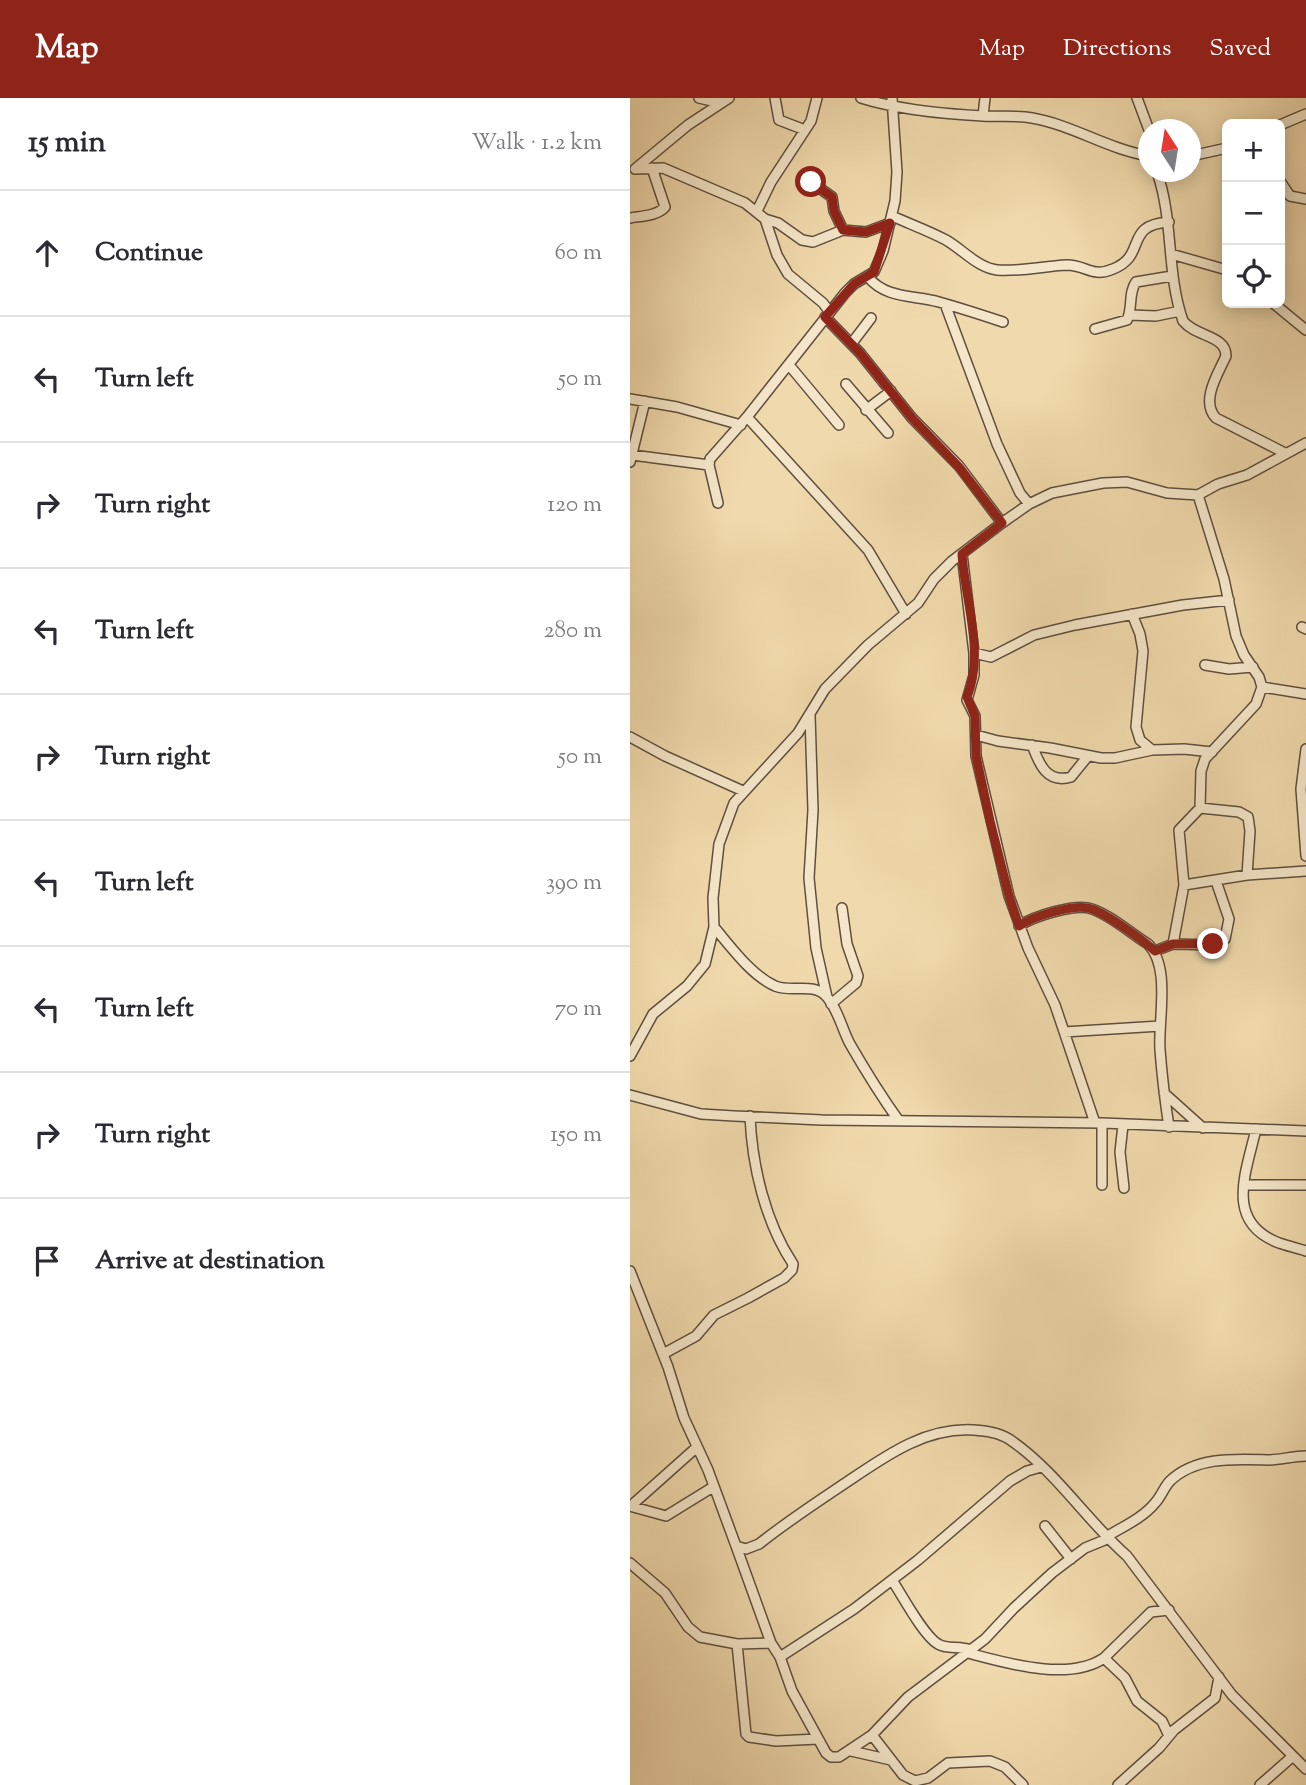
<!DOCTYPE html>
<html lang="en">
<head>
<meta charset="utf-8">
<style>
	:root { --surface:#fff; --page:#f2f2f3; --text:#2b2b33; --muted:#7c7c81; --line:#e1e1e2; --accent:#8f2418 }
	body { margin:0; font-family:"Sorts Mill Goudy",serif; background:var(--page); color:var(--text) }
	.controls { position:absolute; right:21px; top:21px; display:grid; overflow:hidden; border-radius:10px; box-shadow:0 4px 18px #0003 }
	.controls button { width:63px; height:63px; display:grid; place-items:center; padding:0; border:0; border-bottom:2px solid var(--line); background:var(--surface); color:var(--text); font:35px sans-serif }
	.compass { position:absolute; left:508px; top:21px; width:63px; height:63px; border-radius:50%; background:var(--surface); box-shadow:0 4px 18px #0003; rotate:348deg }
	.stop { position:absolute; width:21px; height:21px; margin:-16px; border:5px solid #8f2418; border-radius:50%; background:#fff }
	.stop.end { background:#8f2418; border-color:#fff; box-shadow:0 2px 7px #0008 }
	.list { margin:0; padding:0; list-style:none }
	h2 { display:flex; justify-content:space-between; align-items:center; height:91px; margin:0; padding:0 28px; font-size:30px }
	h2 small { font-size:23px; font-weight:400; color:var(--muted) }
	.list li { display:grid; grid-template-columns:46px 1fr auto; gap:21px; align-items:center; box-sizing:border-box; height:126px; padding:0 28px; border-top:2px solid var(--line) }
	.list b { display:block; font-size:26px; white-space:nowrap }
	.list em { font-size:23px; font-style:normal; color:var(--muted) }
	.icon { flex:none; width:38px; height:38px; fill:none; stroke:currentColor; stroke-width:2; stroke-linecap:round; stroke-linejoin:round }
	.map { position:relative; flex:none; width:676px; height:1687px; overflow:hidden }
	header { display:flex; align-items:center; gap:42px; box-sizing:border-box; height:98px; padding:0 35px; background:var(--accent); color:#fff }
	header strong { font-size:33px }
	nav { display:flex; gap:38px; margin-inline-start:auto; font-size:24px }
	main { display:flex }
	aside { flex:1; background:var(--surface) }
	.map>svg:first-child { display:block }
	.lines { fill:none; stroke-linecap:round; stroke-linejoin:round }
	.minor-casing { stroke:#5e4f3e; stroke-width:12 }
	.minor { stroke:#f5e6c9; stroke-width:9 }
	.route { stroke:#8f2418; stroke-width:9 }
</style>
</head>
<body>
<header>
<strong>Map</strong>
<nav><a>Map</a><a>Directions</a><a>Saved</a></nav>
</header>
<main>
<aside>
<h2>15 min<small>Walk · 1.2 km</small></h2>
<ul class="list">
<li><svg class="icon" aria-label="ahead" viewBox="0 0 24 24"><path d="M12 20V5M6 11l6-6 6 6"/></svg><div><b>Continue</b></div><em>60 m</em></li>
<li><svg class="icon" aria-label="left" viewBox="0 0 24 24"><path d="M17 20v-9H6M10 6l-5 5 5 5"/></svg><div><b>Turn left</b></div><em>50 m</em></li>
<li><svg class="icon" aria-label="right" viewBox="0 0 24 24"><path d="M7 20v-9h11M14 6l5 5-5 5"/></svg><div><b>Turn right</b></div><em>120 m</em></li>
<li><svg class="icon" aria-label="left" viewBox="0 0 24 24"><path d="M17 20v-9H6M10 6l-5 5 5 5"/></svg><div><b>Turn left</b></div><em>280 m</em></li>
<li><svg class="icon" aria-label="right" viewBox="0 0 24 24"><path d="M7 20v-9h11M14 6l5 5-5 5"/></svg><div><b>Turn right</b></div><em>50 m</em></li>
<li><svg class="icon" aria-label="left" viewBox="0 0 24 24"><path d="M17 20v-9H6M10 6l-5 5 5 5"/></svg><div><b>Turn left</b></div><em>390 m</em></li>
<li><svg class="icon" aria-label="left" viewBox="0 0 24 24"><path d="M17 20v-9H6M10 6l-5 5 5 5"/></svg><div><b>Turn left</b></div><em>70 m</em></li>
<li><svg class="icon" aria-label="right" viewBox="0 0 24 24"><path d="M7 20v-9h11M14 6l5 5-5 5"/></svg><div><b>Turn right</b></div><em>150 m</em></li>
<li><svg class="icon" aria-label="arrive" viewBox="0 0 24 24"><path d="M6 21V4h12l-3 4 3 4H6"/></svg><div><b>Arrive at destination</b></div></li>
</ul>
</aside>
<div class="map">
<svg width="676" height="1687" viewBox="0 0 676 1687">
	<rect width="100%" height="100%" fill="#f0d9ac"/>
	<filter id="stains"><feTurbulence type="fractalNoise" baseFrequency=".00286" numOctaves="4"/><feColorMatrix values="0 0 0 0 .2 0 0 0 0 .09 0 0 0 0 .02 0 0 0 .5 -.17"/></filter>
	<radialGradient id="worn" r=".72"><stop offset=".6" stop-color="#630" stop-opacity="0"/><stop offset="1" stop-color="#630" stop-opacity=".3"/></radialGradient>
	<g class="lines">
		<g class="minor-casing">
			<path id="minor" d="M 69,0 L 91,5
				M 145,0 L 149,22 L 175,32
				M 231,0 C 269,12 314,16 353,18 C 369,19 386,17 402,20 C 443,27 477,51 519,58
				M 507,0 L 519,32
				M 353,18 L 355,0
				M 650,27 L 676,16
				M 561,58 L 597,50
				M 5,71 L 33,70 L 115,105 L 135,121 L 147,157 L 158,176 L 193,205 L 199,213
				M 5,71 L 58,27 L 99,0
				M 527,74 C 544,123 536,174 553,223 C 566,239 596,237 596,258 C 588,276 570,303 586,320 L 655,355
				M 650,83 L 660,98 L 676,101
				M 181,84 L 202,99 L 204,113 L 213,132
				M 127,113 L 141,84 L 181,23 L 187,0
				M 262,118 C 280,126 299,133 316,142 C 332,151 348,170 367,172 C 390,174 413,168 437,167 C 456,167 462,180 483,171 C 518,157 493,127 539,124
				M 0,120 C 11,118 27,118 35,109 L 22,70
				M 135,121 L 148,125 L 172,142 L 183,144 L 213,132 L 236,134 L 260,125
				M 541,156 L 597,172
				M 238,179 C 256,201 284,197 309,204 C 330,210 352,217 373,224
				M 643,205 L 676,232
				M 315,206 L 367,346 L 390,395 L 399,406
				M 500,217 L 526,218 L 550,213
				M 195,219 L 230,255 L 282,320 L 329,368 L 372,425
				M 465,231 L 497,222 C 503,210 498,195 506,184 L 542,178
				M 222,245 L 241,220
				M 159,267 L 209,327
				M 216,286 L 258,335
				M 0,301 L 47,309 L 111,327
				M 236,312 L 261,293
				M 117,319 L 238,452 L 276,516
				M 2,357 L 79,367
				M 0,364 L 15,303
				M 88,405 L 79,367 L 80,361 L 117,319 L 215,195 L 224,186 L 244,174 L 253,153 L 265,103 L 267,74 L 262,0
				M 332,456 L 344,555 L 344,577 L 337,602 L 345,618 L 346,658 L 379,798 L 398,850 L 425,907 L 465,1025
				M 502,516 L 510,536 L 513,553 L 506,629 L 510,642 L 522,652
				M 672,529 L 676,531
				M 344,555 L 361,559 L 404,537 L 445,527 L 553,507 L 599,502
				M 575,567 L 599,571 L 623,569
				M 632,589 L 676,596
				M 180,617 L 183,712 L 179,780 L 186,850 L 197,899
				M 346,637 L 368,643 L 420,650 L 471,660 L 485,660 L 522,652 L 554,651 L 582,654
				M 0,639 L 35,658 L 113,693
				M 402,647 C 409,666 417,686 441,679 L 458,658
				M 676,651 L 671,691 L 676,758
				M 570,710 L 609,714 L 618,719 L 620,733 L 617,777
				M 554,787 L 617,777 L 676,773
				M 389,828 C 404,818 446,805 462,811 C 482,818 500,835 518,846 C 541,869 528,921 530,952 C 532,978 535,1003 539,1029
				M 84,829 C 101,849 121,877 145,888 C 162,895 183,884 196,898 C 208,911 212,931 220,946 C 235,972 251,998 269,1023
				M 543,846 L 554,787 L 549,732 L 570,710 L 571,673 L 575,661 L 626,606 L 632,589 L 629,579 L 614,557 L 606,538 L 594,481 L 568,397
				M 525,853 L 543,846 L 583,847 L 595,841 L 599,821 L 586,783
				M 201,906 L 226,885 L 228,878 L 217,846 L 212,810
				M 434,934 L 530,928
				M 0,958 L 23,916 L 57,888 L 75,866 L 84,829 L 83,800 L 89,746 L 104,705 L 168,635 L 195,591 L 238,547 L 288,505 L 304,481 L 322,463 L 372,425 L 399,406 L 422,395 L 473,385 L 497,384 L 537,395 L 568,397 L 588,386 L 617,377 L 676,345
				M 534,995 L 573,1030
				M 0,997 L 71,1016 L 104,1018 L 192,1022 L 472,1025 L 676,1033
				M 493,1027 L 490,1054 L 494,1090
				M 626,1031 C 616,1075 594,1124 649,1145 C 658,1148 667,1150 676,1153
				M 472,1087 L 472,1025
				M 614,1087 L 676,1087
				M 0,1173 L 38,1269 L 54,1320 L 78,1372 L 106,1448 L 116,1451 L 129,1446 C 154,1426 181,1408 208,1390 C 249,1363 291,1329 343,1332 C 355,1333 368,1334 379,1341 C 425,1372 456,1422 497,1458 L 602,1597 L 676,1671
				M 33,1256 L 66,1238 L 84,1217 L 118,1200 L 154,1180 L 162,1172 L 163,1166 C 135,1124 122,1067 120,1018
				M 2,1407 L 67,1349
				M 0,1408 L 36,1418 L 83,1389
				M 415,1428 L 441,1461
				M 476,1439 C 492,1429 513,1420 525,1405 C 531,1399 534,1389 540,1383 C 566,1358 606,1361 638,1362 C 650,1362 663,1358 676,1358
				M 106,1448 L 141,1545 L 150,1559 L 162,1593 L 196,1655 L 201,1659 L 209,1659 L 242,1637 L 278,1599 L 355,1541 L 384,1510 L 422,1475 L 455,1450 L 477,1441
				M 0,1465 L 35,1495 L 58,1529 L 70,1539 L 107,1546 L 141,1545
				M 262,1482 C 272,1497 293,1537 308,1546 C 317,1552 330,1547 341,1552
				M 107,1546 L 116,1636 L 119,1639 L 146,1643 L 188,1641
				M 338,1555 C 376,1565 439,1584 474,1560 L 521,1514 L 539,1512
				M 150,1559 L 224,1511 L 288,1462 L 380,1383 L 397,1373 L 411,1369
				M 474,1560 L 495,1580 L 507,1603 L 532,1623 L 539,1638
				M 242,1637 L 273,1677 L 285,1683 L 298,1680 L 318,1665 L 360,1663 L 375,1669 L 393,1687
				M 221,1653 L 261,1662
				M 488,1687 L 529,1650 L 544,1632 L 585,1600 L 589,1579
				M 630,1687 L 663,1658"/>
		</g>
		<use href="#minor" class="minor"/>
	</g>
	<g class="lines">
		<path class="route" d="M 181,84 L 202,99 L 204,113 L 213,132 L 236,134 L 260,125 L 244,174 L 224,186 L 195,219 L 230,255 L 282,320 L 329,369 L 372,425 L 332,456 C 335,502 355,555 337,599 L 345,618 L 346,658 L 360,723 L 379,798 L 389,828 C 404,818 445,805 462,811 C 478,817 513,842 525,853 L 543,846 L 583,846"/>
	</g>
	<rect width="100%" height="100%" filter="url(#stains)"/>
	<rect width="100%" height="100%" fill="url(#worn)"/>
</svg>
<div class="controls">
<button>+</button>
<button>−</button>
<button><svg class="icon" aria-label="locate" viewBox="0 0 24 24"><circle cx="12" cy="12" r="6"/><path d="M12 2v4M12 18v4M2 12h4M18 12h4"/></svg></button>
</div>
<svg class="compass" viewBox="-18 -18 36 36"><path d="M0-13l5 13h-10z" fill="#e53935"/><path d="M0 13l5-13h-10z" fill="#7c7c81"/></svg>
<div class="stop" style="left:181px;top:84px"></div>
<div class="stop end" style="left:583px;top:846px"></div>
</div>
</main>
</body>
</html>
